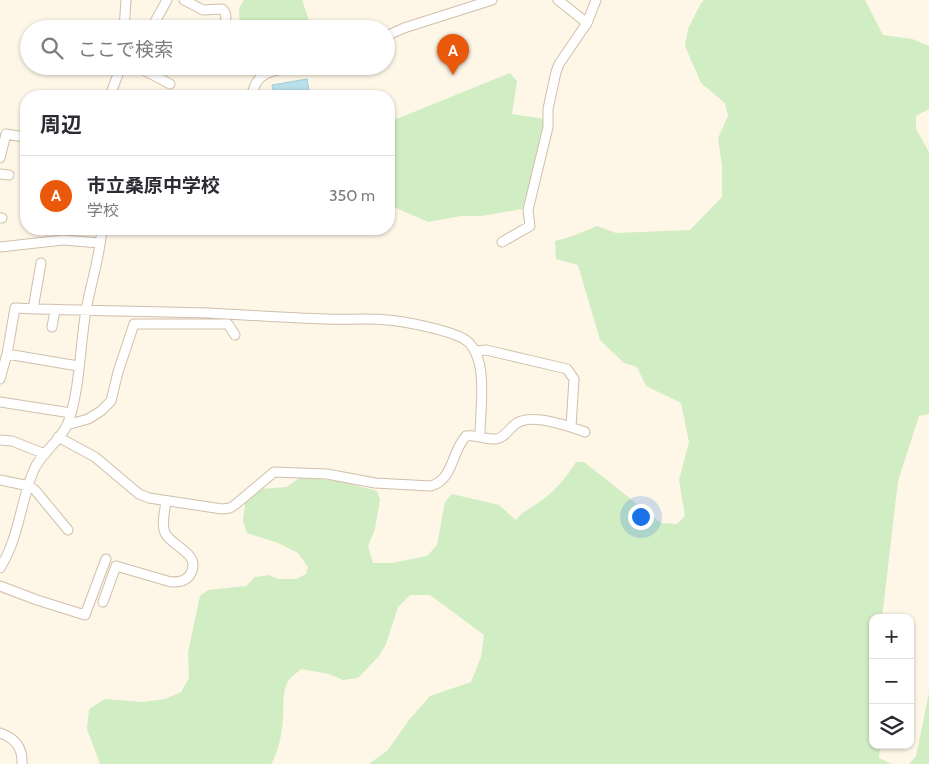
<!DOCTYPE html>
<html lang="ja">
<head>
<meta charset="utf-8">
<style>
	:root { --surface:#fff; --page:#f2f2f3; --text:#2b2b33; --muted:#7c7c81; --line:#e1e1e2; --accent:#ea580c }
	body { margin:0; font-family:Cabin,"Noto Sans JP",sans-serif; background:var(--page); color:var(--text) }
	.controls { position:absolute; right:15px; bottom:15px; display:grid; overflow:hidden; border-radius:10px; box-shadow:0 1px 4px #0004 }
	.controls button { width:45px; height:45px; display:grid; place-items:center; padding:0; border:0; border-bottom:1px solid var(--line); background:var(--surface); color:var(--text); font:25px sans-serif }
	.you { position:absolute; left:640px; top:516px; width:18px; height:18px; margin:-12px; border:4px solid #fff; border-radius:50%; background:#1a73e8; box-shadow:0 0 0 8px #1a73e833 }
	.badge { display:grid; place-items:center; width:32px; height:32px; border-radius:50%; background:var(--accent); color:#fff; font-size:16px; font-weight:700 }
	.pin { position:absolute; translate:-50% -41px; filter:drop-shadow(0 1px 2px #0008) }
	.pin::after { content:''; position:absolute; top:26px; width:18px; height:15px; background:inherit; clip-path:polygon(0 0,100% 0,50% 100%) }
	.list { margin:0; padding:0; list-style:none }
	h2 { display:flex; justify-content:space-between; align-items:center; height:65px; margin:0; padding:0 20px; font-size:21px }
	h2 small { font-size:16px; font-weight:400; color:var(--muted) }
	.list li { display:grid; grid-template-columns:32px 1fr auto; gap:15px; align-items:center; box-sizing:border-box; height:80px; padding:0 20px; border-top:1px solid var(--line) }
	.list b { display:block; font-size:19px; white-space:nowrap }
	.list p { margin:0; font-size:16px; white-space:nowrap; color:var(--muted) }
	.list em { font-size:16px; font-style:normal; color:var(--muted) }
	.icon { flex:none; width:28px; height:28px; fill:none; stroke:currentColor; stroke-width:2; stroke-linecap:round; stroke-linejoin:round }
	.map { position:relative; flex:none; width:929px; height:764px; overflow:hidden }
	.search { position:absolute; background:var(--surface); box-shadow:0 1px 4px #0004; left:20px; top:20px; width:375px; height:55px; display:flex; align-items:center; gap:12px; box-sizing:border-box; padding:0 18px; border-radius:28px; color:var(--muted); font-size:19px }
	.panel { position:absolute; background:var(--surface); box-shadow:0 1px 4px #0004; left:20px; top:90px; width:375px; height:145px; border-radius:20px }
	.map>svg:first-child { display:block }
	.green { fill:#d1edc3 }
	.water { fill:#b9dfea; stroke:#9ecedc }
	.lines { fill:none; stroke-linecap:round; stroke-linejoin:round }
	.street-casing { stroke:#d1bfab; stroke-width:11 }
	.street { stroke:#fff; stroke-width:9 }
</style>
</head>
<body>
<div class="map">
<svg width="929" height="764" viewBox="0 0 929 764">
	<rect width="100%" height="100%" fill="#fef6e7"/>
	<path class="green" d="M 244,0 L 302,0 L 312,29 L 240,29 L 239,8 Z
		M 704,0 L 865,0 L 883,35 L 912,39 L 929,46 L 929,109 L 916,116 L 916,129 L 929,152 L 929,414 L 919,416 L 898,481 L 882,618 L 873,618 L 873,745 L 880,745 L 879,758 L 892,764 L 369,764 L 388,750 L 409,720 L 430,696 L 471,682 L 481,657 L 484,635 L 430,595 L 410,595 L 398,607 L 386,644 L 379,656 L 358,678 L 343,680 L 329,674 L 301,669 C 297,673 289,678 287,683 C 282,694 284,707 283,718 C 282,733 279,751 271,764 L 100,764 L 87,729 L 89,709 L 105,699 L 143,702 L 165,699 L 181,692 L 189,678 L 188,652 L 200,596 L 208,590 L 246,586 L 255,577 L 269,575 L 278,579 L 296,579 L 306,574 L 308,567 L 298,553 L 278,543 L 247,533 L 243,521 L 245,503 L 260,489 L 287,487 L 300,477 L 338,481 L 377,491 L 380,500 L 375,529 L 368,546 L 373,563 L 392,563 L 427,556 L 437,545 L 445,502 L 452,494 L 499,505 L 516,520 C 524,510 528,510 538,503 C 552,494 568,476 576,462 L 584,462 L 661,523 L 677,524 L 685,516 L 679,480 L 689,442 L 681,403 L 646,386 L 637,367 L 624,363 L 600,340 L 578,265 L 556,259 L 555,241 L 573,236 L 597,226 L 616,233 L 690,230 L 722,197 L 722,166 L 718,138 L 728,116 L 725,103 L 701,83 L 685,46 L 688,29 L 701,3 Z
		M 510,73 L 517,81 L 512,114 L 545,119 L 544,129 L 529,189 L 522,209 L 481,216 L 461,216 L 428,222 L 396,208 L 389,208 L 389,122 Z
		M 929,693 L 929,764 L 909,764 L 916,756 Z"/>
	<path class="water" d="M 307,79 L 310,96 L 274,96 L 272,85 Z"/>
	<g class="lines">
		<g class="street-casing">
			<path id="street" d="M 184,0 L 203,10 L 222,9 C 229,15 225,22 222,29
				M 558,0 L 587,23
				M 124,29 L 126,0
				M 151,29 L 167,0
				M 386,36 L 404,28 L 492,0
				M 136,66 L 170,84
				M 110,96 L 121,66
				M 252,96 C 255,71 274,71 295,66
				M 0,158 L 6,134 L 24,137
				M 0,174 L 9,175
				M 0,218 L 2,218
				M 502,242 L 530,226 L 528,210 L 548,127 L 548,109 L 556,72 L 559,64 L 587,23 L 596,0
				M 0,247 L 63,240 L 100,243
				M 33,309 L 41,263
				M 52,327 L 55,310
				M 475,351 L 486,350 L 567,369 L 574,379 L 571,427
				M 7,354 L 78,366
				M 0,379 L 7,354 L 15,308 C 80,311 144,311 209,313 C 248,315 287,318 326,319 C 346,320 367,318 387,320 C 403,321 455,331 467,341 C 489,360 480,408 480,435
				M 0,402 L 71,413
				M 67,425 L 88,419 L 101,411 L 111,401 L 118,372 L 134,324 L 228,324 L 235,335
				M 58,437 L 95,457 L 139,494 L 149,498 L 222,509 L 230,508 L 236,504 L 274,472 L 327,474 L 375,483 L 431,486 C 454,479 451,452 466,436 C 477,434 485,440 496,439 C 505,438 510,427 517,423 C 532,413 569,426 585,432
				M 0,440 L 12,441 L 45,454
				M 0,480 L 29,486 L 35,490 L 68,530
				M 0,568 C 19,538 20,504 33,472 C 40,453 61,441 68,423 C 80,390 80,345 86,310 C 91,283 100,256 102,229
				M 0,586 L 37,600 L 85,615 L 106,559
				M 103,602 L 116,566 L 171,582 C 180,582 187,581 191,573 C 201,553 172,547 165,533 C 161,524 165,511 166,501
				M 0,733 C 15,738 23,748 22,764"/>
		</g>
		<use href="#street" class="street"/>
	</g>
</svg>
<div class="controls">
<button>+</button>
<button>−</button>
<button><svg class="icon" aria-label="layers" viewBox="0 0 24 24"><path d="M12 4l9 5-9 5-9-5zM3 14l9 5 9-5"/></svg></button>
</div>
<div class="you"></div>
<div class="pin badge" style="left:453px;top:75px">A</div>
<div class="search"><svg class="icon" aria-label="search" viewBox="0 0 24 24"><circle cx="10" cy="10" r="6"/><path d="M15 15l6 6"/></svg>ここで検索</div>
<section class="panel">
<h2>周辺<small></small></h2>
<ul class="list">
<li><span class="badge">A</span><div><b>市立桑原中学校</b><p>学校</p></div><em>350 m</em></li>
</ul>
</section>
</div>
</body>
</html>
